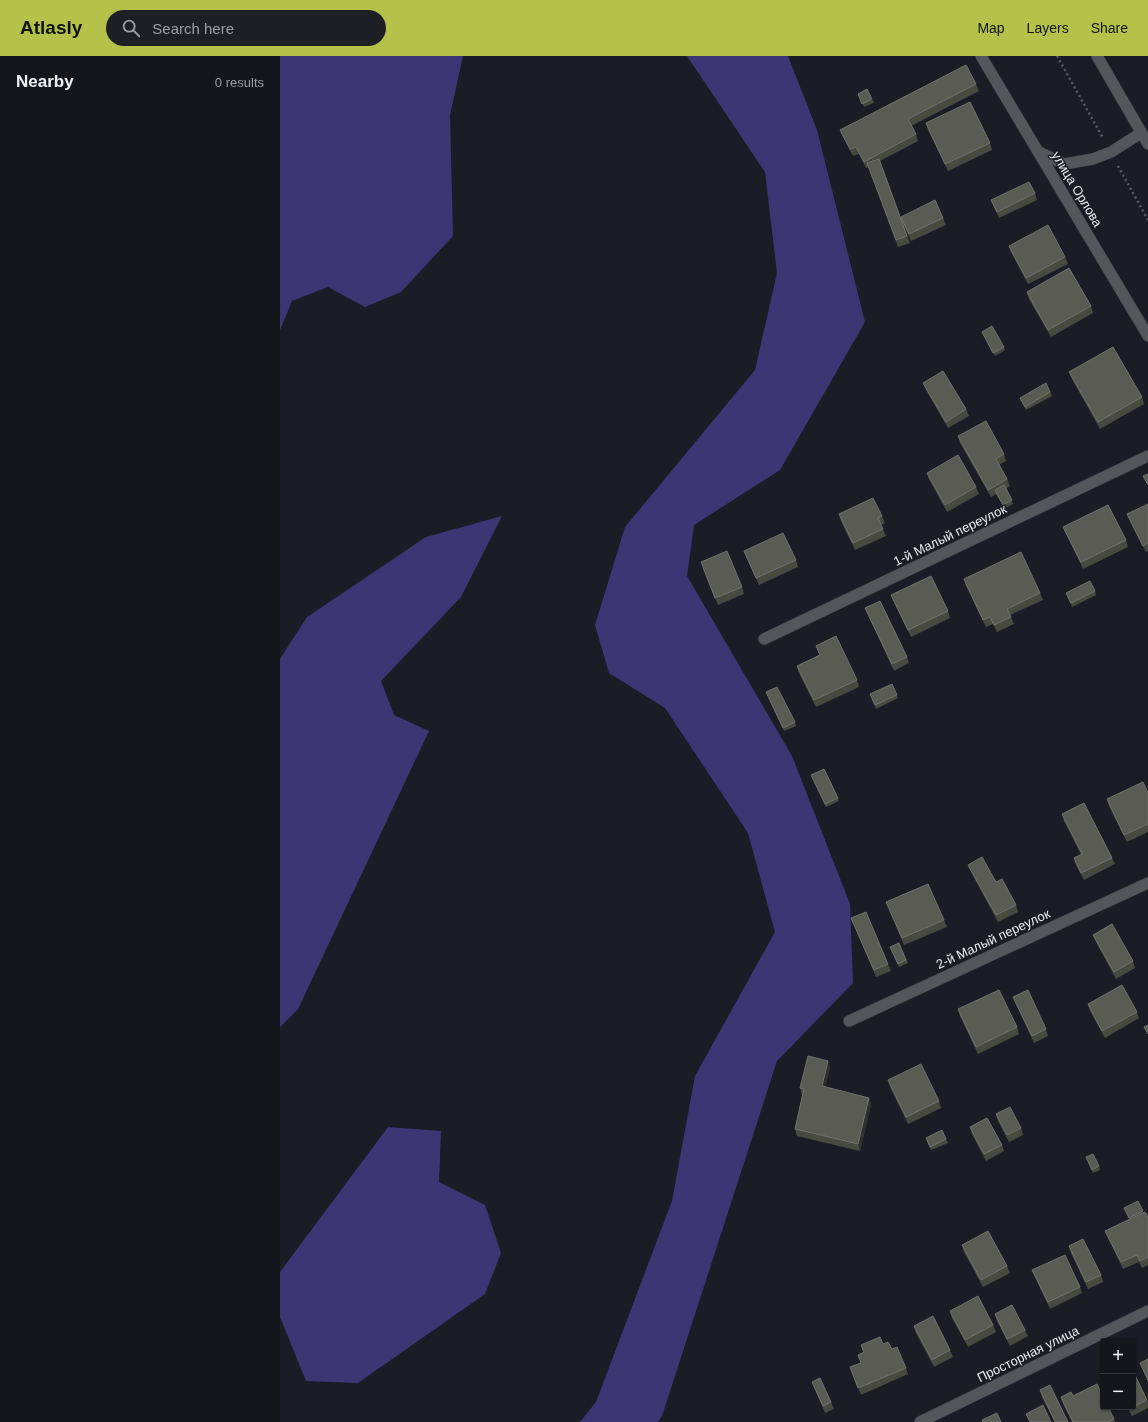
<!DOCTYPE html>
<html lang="en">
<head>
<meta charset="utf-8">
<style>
	:root { --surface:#15151c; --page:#1e1e25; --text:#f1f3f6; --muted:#9d9fa3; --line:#34343b; --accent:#b4c24a }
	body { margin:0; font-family:Arial,sans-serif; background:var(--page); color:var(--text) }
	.controls { position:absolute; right:12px; bottom:12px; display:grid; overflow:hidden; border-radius:4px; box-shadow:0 1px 3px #0004 }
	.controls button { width:36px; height:36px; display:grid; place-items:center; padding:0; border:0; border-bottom:1px solid var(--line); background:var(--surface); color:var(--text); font:20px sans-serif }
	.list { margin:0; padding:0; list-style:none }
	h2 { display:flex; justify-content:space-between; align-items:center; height:52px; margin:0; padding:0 16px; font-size:17px }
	h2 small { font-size:13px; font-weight:400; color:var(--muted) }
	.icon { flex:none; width:22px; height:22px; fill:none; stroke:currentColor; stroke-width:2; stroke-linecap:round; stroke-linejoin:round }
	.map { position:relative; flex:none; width:868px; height:1366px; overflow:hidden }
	header { display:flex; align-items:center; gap:24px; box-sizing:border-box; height:56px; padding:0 20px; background:var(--accent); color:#111 }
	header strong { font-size:19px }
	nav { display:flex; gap:22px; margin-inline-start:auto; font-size:14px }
	.search { width:280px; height:36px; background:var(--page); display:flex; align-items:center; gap:10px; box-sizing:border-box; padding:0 14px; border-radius:22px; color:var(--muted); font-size:15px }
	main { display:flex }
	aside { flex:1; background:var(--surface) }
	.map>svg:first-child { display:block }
	.forest { fill:#3d3675 }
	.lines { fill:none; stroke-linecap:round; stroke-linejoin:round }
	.service-casing { stroke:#393943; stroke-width:12 }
	.minor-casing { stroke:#393943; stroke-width:12 }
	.path { stroke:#5a5a63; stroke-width:2.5; stroke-dasharray:2 3; stroke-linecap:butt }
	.service { stroke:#55565b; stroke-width:11 }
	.minor { stroke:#55565b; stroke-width:11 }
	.wall { fill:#484a40 }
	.shaded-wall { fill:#2f302e }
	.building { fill:#5a5b53; stroke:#70726c }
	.labels { text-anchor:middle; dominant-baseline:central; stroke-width:3; stroke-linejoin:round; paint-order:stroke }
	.street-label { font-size:13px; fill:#ebebf2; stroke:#1c1c26 }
</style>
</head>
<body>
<header>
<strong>Atlasly</strong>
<div class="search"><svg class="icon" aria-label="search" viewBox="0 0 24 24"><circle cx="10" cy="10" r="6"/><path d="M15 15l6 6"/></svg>Search here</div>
<nav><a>Map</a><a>Layers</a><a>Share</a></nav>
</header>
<main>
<aside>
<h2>Nearby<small>0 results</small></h2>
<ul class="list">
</ul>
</aside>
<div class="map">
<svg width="868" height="1366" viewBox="0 0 868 1366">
	<rect width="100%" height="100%" fill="#1c1c26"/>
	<path class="forest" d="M 0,0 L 183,0 L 170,59 L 173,180 L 121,236 L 85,251 L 48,231 L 12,245 L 0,274 Z
		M 407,0 L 508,0 L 537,74 L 585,266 L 500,414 L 414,469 L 407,520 L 512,700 L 570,848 L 573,927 L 497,1005 L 382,1360 L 378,1366 L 300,1366 L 316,1346 L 392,1145 L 415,1020 L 495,876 L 468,777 L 385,652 L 329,617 L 315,569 L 345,471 L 475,314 L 497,217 L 485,116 Z
		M 222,460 L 181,541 L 101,625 L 114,659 L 149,675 L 18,953 L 0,971 L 0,603 L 27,561 L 146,481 Z
		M 108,1071 L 161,1075 L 159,1126 L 205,1149 L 221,1197 L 205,1238 L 78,1327 L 26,1325 L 0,1261 L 0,1216 Z"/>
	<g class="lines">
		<g class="service-casing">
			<path id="service" d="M 759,96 L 784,108 L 813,103 L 831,96 L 861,77"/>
		</g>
		<g class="minor-casing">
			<path id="minor" d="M 701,0 L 868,280
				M 817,0 L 868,88
				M 484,583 L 868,400
				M 569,965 L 868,827
				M 640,1366 L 868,1255"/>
		</g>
		<path class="path" d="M 777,0 L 823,82
			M 838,110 L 868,164"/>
		<use href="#service" class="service"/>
		<use href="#minor" class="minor"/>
	</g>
	<path class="wall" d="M 696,28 L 699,35 L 631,70 L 636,78 L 638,85 L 600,105 L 630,187 L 618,191 L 589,111 L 586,112 L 579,98 L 573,100 L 563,81 L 560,74 Z
		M 578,38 L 592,43 L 594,47 L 584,51 Z
		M 646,67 L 710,87 L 712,94 L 668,115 L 648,74 Z
		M 755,137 L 757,144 L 719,162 L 711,144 Z
		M 621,161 L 663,162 L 666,169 L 631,185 L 623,168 Z
		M 729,190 L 785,201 L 788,208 L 748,228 L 731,196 Z
		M 747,236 L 811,250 L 813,257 L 771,281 L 749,243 Z
		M 702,276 L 724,291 L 725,294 L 715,300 Z
		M 789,316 L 862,341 L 864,348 L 820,373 L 792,323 Z
		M 643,327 L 686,353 L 689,360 L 668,372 L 646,334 Z
		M 770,336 L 772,340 L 746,354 L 740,342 Z
		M 678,380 L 724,398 L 726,405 L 719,409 L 727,423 L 730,430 L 726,433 L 733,448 L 725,452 L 716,438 L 711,441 L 680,387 Z
		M 647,417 L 696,431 L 699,438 L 667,456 L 649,423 Z
		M 868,448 L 868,495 L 866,496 L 850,465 L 847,458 Z
		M 559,458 L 602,460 L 605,467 L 601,469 L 606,480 L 575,494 L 561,465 Z
		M 783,471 L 846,484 L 848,491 L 803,513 L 786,478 Z
		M 464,495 L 516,504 L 518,511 L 479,529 Z
		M 423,513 L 462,531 L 464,538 L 438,549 Z
		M 684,523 L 760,537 L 763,544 L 730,559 L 734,568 L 717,576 L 713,568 L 706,571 L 686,530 Z
		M 815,535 L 816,539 L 792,551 L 786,537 Z
		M 611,539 L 668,555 L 670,562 L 631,581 L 614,546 Z
		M 585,552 L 627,601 L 629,607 L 614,615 L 588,559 Z
		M 536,590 L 577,624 L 579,631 L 536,651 L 519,617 L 517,610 L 540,599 Z
		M 486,636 L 515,666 L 516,670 L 504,675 Z
		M 590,638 L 617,639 L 618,642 L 596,653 Z
		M 531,719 L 558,742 L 559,745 L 546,751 Z
		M 868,737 L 868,776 L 847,786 L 829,750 L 827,743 Z
		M 782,758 L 832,802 L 835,808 L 804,824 L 796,809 L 794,802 L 801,798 L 784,765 Z
		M 688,809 L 716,826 L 736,849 L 738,856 L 718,866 L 691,816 Z
		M 606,846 L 664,864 L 667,871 L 624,889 Z
		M 571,862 L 608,908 L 611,915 L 596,921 Z
		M 813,879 L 853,905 L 855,912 L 836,923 L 816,886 Z
		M 619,887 L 628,907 L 619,911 L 610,891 Z
		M 733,941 L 766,973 L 768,980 L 754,987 L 736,948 Z
		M 808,948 L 857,956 L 859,962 L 825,982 L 810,955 Z
		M 678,953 L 737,971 L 739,978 L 698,998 L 680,960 Z
		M 548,1005 L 550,1012 L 545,1031 L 589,1042 L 591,1049 L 580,1095 L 517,1080 L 515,1073 L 522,1039 L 520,1032 Z
		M 608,1024 L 659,1045 L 661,1052 L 628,1068 L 610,1031 Z
		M 716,1058 L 741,1072 L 743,1079 L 729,1086 L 718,1065 Z
		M 690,1071 L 722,1089 L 724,1095 L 706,1105 L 692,1078 Z
		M 646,1082 L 666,1083 L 668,1087 L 651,1094 Z
		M 806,1101 L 819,1110 L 820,1114 L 813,1117 Z
		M 858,1145 L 863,1156 L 868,1161 L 868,1209 L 862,1212 L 859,1206 L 843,1213 L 828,1182 L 825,1175 L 849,1163 L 844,1152 Z
		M 682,1189 L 727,1210 L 730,1217 L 703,1231 L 684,1196 Z
		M 789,1190 L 821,1219 L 823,1226 L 808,1233 L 791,1197 Z
		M 752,1214 L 800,1231 L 802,1237 L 770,1253 L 755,1221 Z
		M 670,1255 L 713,1269 L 716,1276 L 688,1291 L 672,1262 Z
		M 715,1258 L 745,1274 L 748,1280 L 730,1290 L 717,1265 Z
		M 634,1270 L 670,1294 L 673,1301 L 654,1311 L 636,1277 Z
		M 603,1288 L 612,1293 L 626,1312 L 628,1318 L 581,1339 L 570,1311 L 581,1307 L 583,1296 L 581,1289 Z
		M 868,1303 L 868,1326 L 860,1307 Z
		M 532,1326 L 551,1346 L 554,1353 L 545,1357 Z
		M 760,1334 L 788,1366 L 775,1366 L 762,1341 Z
		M 793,1340 L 834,1363 L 835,1366 L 792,1366 L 783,1348 L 781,1341 Z
		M 867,1344 L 868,1347 L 868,1352 L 852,1360 L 847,1351 L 853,1351 Z"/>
	<path class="shaded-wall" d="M 548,1005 L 550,1012 L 544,1037 L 542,1030 Z
		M 589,1042 L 591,1049 L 580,1095 L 578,1088 Z"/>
	<path class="building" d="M 686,9 L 696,28 L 628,63 L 636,78 L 584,106 L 576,91 L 570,93 L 560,74 Z
		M 587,33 L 592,43 L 582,48 L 578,38 Z
		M 690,46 L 710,87 L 665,108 L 646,67 Z
		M 599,103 L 627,180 L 616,184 L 587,107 Z
		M 749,126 L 755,137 L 717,156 L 711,144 Z
		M 655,144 L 663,162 L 629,178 L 621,161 Z
		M 768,169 L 785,201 L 746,222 L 729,190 Z
		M 789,212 L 811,250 L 768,274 L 747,236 Z
		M 712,270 L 724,291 L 713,297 L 702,276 Z
		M 833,291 L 862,341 L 818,366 L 789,316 Z
		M 663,315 L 686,353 L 666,366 L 643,327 Z
		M 766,327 L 770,336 L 745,351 L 740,342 Z
		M 706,365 L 724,398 L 716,403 L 727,423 L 708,434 L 678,380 Z
		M 678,399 L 696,431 L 665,449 L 647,417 Z
		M 868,418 L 868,429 L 863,420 Z
		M 724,429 L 732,444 L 723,449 L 715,434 Z
		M 593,442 L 602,460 L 598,462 L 603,473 L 573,487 L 559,458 Z
		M 868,448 L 868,487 L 863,490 L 847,458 Z
		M 828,449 L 846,484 L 801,506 L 783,471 Z
		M 503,477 L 516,504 L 476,522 L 464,495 Z
		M 447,495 L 462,531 L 435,542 L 421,506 Z
		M 741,496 L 760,537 L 727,553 L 731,561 L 714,569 L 710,561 L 703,564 L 684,523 Z
		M 651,520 L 668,555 L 628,574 L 611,539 Z
		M 810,525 L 815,535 L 791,547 L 786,537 Z
		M 600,545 L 627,601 L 612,608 L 585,552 Z
		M 556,580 L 577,624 L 534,644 L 517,610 L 540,599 L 536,590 Z
		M 612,628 L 617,639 L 595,649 L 590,638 Z
		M 497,631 L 515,666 L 503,672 L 486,636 Z
		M 544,713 L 558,742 L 545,748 L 531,719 Z
		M 863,726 L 868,737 L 868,768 L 844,779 L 827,743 Z
		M 804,747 L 832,802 L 801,817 L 794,802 L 802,798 L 782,758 Z
		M 702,801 L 716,826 L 722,823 L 736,849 L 716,859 L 688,809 Z
		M 648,828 L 664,864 L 622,882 L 606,846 Z
		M 586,856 L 608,908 L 594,914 L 571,862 Z
		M 832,868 L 853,905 L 834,916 L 813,879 Z
		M 619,887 L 626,904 L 618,908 L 610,891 Z
		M 842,929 L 857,956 L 822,975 L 808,948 Z
		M 719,934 L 737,971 L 696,991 L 678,953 Z
		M 748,934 L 766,973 L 752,980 L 733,941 Z
		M 868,969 L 868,978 L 864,971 Z
		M 528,1000 L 548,1005 L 542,1030 L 589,1042 L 578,1088 L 515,1073 L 524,1033 L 520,1032 Z
		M 641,1008 L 659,1045 L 626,1061 L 608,1024 Z
		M 730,1051 L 741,1072 L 727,1079 L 716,1058 Z
		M 707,1062 L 722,1089 L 704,1098 L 690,1071 Z
		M 662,1074 L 666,1083 L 650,1091 L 646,1082 Z
		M 813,1098 L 819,1110 L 812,1114 L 806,1101 Z
		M 858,1145 L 863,1155 L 849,1162 L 844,1152 Z
		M 865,1156 L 868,1161 L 868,1201 L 860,1205 L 857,1199 L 841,1206 L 825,1175 Z
		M 708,1175 L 727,1210 L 701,1224 L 682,1189 Z
		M 803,1183 L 821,1219 L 806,1226 L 789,1190 Z
		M 785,1199 L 800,1231 L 768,1246 L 752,1214 Z
		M 698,1240 L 713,1269 L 685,1284 L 670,1255 Z
		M 732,1249 L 745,1274 L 727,1283 L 715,1258 Z
		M 653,1260 L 670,1294 L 652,1304 L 634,1270 Z
		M 600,1281 L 603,1288 L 608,1286 L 612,1293 L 617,1291 L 626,1312 L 578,1332 L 570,1311 L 581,1307 L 578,1299 L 584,1296 L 581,1289 Z
		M 868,1303 L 868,1324 L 860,1307 Z
		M 853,1315 L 867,1344 L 853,1351 Z
		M 540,1322 L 551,1346 L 543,1350 L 532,1326 Z
		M 817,1328 L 823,1340 L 823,1351 L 828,1351 L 834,1363 L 828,1366 L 793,1366 L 781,1341 L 791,1336 L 793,1340 Z
		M 770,1329 L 788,1366 L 775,1366 L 760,1334 Z
		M 763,1349 L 771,1366 L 750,1366 L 746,1358 Z
		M 717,1357 L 721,1366 L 703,1366 L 702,1364 Z"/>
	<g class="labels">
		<g class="street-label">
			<text transform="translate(797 133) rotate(59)">улица Орлова</text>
			<text transform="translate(670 479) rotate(-26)">1-й Малый переулок</text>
			<text transform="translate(713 883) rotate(-25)">2-й Малый переулок</text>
			<text transform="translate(748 1298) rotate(-26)">Просторная улица</text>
		</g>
	</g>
</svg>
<div class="controls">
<button>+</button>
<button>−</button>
</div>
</div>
</main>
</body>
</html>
